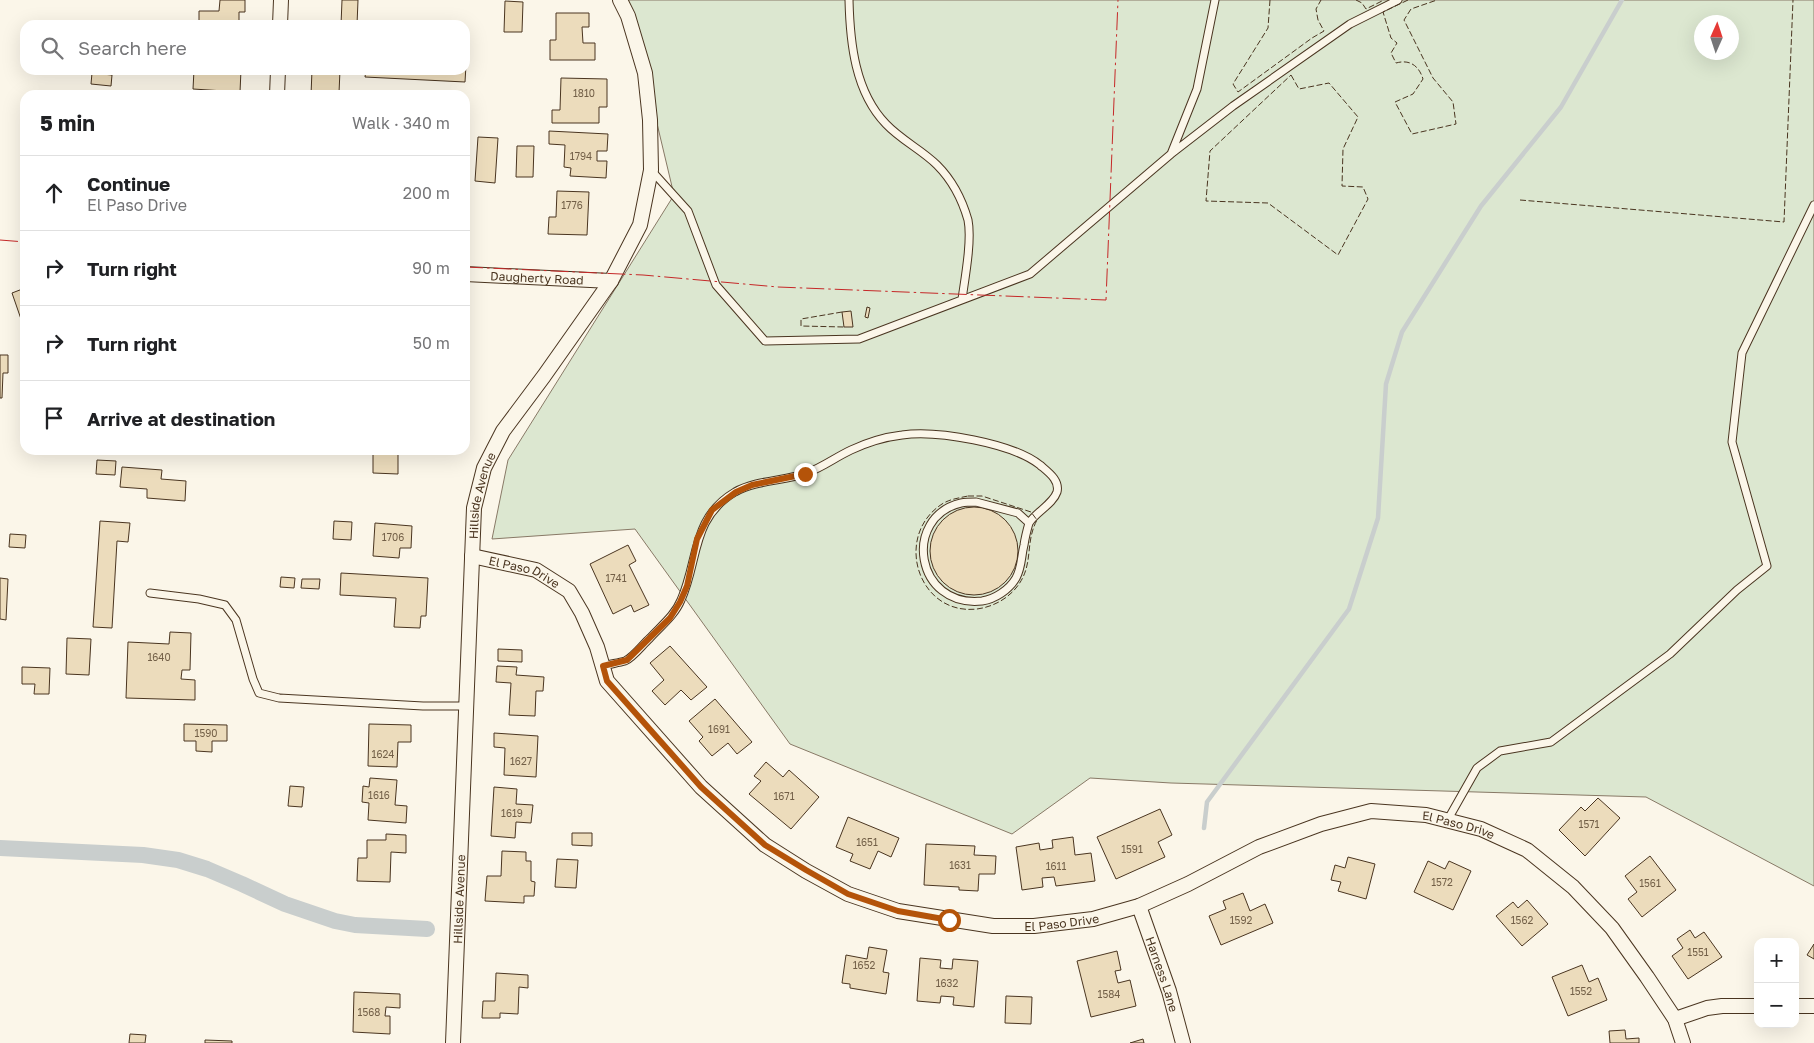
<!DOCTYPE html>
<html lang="en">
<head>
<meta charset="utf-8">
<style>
	:root { --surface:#fff; --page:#f6f6f6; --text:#202124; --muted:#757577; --line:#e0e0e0 }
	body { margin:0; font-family:"Golos Text",sans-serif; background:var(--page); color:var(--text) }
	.controls { position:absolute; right:15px; bottom:15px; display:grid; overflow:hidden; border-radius:10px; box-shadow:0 5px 20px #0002 }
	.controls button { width:45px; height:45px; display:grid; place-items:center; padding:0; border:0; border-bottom:1px solid var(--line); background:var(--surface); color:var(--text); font:25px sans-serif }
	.compass { position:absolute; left:1694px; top:15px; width:45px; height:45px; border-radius:50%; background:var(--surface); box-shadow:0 5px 20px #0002; rotate:3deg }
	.stop { position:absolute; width:15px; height:15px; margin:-11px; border:4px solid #b45309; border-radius:50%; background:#fff }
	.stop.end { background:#b45309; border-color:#fff; box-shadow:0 1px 5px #0008 }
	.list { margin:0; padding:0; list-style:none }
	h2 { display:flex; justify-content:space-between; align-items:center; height:65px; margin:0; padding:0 20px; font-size:21px }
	h2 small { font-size:16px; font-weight:400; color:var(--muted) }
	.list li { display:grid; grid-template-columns:32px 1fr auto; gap:15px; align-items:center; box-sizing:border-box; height:75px; padding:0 20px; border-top:1px solid var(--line) }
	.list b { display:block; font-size:19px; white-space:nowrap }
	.list p { margin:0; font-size:16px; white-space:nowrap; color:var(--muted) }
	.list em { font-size:16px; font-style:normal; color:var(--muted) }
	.icon { flex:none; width:28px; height:28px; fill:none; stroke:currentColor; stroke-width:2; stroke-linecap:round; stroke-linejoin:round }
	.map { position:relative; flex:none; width:1814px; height:1043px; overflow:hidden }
	.search { position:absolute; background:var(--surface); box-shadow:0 5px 20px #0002; left:20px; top:20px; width:450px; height:55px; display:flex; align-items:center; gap:12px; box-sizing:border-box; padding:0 18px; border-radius:15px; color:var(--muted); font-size:19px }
	.panel { position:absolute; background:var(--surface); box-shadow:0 5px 20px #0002; left:20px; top:90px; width:450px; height:365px; border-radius:15px }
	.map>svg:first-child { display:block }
	.green { fill:#dce7d0; stroke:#887966; fill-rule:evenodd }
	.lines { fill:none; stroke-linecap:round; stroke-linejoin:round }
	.stream { stroke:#c9cecd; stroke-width:4.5 }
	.canal { stroke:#c9cecd; stroke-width:16 }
	.building { fill:#ecdcbc; stroke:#4a3520 }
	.service-casing { stroke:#4a3520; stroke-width:9 }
	.minor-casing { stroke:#4a3520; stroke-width:16 }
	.service { stroke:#fbf6e9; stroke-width:7 }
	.minor { stroke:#fbf6e9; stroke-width:14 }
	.fence { stroke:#4a3520; stroke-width:1; stroke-dasharray:6 2.5; stroke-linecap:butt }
	.power { stroke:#c62828; stroke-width:1; stroke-dasharray:18 4 2.5 4; stroke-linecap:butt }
	.route { stroke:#b45309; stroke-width:6 }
	.labels { text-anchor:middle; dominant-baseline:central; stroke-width:4; stroke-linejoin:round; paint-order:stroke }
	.number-label { font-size:10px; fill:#725f47 }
	.street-label { font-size:12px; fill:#4a3520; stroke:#fbf6e9 }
</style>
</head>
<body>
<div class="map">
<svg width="1814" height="1043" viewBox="0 0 1814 1043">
	<rect width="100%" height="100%" fill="#fbf6e9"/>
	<path class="green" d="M 620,0 L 1814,0 L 1814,886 L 1646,797 L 1171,783 L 1090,778 L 1012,834 L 790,744 L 635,529 L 492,539 L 508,460 L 674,195 L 645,73 ZM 1702,22 L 1732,22 L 1732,52 L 1702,52 Z"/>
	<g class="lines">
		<path class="stream" d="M 1204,828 L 1207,802 L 1349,609 L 1378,518 L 1386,384 L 1402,332 L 1481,206 L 1561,107 L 1622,0"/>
		<path class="canal" d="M 0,848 L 143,855 L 178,860 L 207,869 L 242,884 L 285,904 L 335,921 L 355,925 L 427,929"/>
	</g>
	<path class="building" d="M 220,0 L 245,0 L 245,12 L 239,12 L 239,25 L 199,25 L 199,11 L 219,11 Z
		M 342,0 L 358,0 L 357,25 L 341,25 Z
		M 505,1 L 523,2 L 522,32 L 504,32 Z
		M 556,13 L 589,13 L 589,27 L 582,27 L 583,43 L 595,43 L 595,60 L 550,60 L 550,40 L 556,40 Z
		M 465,65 L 466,65 L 465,82 L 365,77 L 366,70 L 465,70 Z
		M 194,70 L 241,70 L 240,92 L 193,89 Z
		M 312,70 L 340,70 L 339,93 L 354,94 L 354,95 L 311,95 Z
		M 92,73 L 112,75 L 111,86 L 91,84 Z
		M 561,78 L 607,79 L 607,107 L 599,107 L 599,123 L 552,123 L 552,110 L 560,110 Z
		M 549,131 L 608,134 L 607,151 L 597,151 L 597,161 L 607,161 L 606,178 L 570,176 L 571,168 L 564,167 L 565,145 L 549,144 Z
		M 478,137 L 498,138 L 495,183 L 475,181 Z
		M 517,146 L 534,146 L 533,177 L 516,177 Z
		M 557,191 L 589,192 L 587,235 L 548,234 L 549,217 L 556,217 Z
		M 25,288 L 25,321 L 22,322 L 12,293 Z
		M 867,307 L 870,308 L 868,318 L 865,317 Z
		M 851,311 L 853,327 L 844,327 L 842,312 Z
		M 0,355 L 8,355 L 8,373 L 3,373 L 2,398 L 0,398 Z
		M 267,450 L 292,450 L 292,453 Z
		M 373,450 L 398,450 L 398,474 L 373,473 Z
		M 97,460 L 116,461 L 115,475 L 96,474 Z
		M 122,467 L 162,470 L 161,479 L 186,481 L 185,501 L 147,498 L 147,489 L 120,487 Z
		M930 551a44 44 0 1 1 88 0a44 44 0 1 1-88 0Z
		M 100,521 L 130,523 L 128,542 L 117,541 L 112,628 L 93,627 Z
		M 334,521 L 352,522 L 351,540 L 333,539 Z
		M 375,523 L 412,526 L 411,548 L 400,548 L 399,558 L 373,556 Z
		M 10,534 L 26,535 L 25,548 L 9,547 Z
		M 628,545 L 636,561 L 629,565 L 649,605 L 634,612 L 631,605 L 613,614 L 590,564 Z
		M 341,573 L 428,578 L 426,616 L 421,616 L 420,628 L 394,627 L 396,598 L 340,595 Z
		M 281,577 L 295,578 L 294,588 L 280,587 Z
		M 0,578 L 8,579 L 6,620 L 0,619 Z
		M 302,579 L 320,579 L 319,589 L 301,588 Z
		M 170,632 L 191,633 L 190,670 L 182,670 L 181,679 L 195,680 L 195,700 L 126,698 L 128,642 L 169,644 Z
		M 67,638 L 91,639 L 89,675 L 66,674 Z
		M 670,646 L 707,687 L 691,700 L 681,690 L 665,705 L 652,691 L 664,680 L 650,663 Z
		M 498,649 L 522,650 L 522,662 L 498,661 Z
		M 497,666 L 517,667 L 516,675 L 544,677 L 543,691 L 536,691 L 535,716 L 509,715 L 511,683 L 496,682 Z
		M 22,667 L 50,668 L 49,694 L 34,694 L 35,684 L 22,684 Z
		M 715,699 L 752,742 L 737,754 L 728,743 L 712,756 L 699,741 L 703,737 L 689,721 Z
		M 184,724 L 227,725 L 227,741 L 212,741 L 212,752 L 196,751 L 196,741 L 184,741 Z
		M 369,724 L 411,725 L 411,742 L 398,742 L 397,767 L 368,766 Z
		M 494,733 L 538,736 L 536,777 L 504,775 L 505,748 L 494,747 Z
		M 766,762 L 783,777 L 789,770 L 819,797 L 791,829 L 749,794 L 761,781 L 754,776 Z
		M 370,778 L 397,780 L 395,805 L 407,806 L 406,823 L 368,820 L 369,803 L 362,802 L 363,786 L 369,787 Z
		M 290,786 L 304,787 L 302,807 L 288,806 Z
		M 494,787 L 517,789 L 516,804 L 533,805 L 531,823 L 516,822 L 515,838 L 491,836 Z
		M 1598,798 L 1620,818 L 1585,856 L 1559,830 L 1581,807 L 1585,811 Z
		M 1160,809 L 1172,835 L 1158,842 L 1165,857 L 1116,879 L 1097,837 Z
		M 848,817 L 899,838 L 891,857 L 878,851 L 870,869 L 850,861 L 853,854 L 836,847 Z
		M 572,833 L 592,833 L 592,846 L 572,845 Z
		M 386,834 L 406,835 L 406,853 L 391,852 L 390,882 L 357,881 L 358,858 L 367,858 L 367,840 L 386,840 Z
		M 1073,837 L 1075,855 L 1091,853 L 1095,881 L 1056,886 L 1054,877 L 1042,878 L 1043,887 L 1022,890 L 1016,847 L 1039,843 L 1040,850 L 1053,848 L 1052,840 Z
		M 926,844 L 975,846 L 974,855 L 996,856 L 995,874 L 979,874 L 978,891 L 959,890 L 959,887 L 924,885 Z
		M 502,851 L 526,852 L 526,861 L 531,861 L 531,881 L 535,882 L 534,896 L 524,896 L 524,903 L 485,901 L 487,876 L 501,876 Z
		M 1650,856 L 1676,890 L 1642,917 L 1628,899 L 1637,892 L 1625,876 Z
		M 1348,857 L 1375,864 L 1366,899 L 1338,891 L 1341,882 L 1331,880 L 1335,865 L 1345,868 Z
		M 557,859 L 578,860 L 576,888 L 555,887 Z
		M 1428,861 L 1445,869 L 1449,861 L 1471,871 L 1453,910 L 1414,892 Z
		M 1243,893 L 1250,911 L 1265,904 L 1273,923 L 1221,945 L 1209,916 L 1226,909 L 1223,901 Z
		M 1527,900 L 1548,924 L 1522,946 L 1496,916 L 1513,902 L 1518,908 Z
		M 1690,930 L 1695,938 L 1704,932 L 1722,957 L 1688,979 L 1672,956 L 1683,948 L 1677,939 Z
		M 1814,944 L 1814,959 L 1807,955 Z
		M 869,947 L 887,950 L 883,972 L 889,973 L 886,994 L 850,988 L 850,984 L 842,983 L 846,955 L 867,959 Z
		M 1117,951 L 1121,970 L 1115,971 L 1118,983 L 1130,980 L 1136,1006 L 1091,1017 L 1077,961 Z
		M 920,958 L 941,960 L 940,968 L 952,969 L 953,959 L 978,961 L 974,1007 L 953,1005 L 954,997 L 941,996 L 940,1003 L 917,1001 Z
		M 1582,965 L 1589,982 L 1598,978 L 1607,1000 L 1568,1016 L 1552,977 Z
		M 496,973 L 528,975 L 528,988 L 519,987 L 518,1014 L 500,1013 L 500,1018 L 482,1018 L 483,1001 L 495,1001 Z
		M 354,992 L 400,994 L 400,1008 L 386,1007 L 385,1016 L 390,1016 L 390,1034 L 353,1032 Z
		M 1006,996 L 1032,997 L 1031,1024 L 1005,1023 Z
		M 1625,1030 L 1626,1039 L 1639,1038 L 1639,1043 L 1610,1043 L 1609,1031 Z
		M 130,1034 L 146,1035 L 145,1043 L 129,1043 Z
		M 1143,1039 L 1144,1043 L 1130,1043 Z
		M 205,1040 L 232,1041 L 232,1043 L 205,1043 Z"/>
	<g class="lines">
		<g class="service-casing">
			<path id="service" d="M 849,0 C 850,43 855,92 886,124 C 901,140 922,150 937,165 C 952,180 962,199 968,220 C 972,240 965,278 962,299
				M 1171,154 L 1233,106 L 1350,24 L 1398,0
				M 651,170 L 688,211 L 716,285 L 765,341 L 859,339 L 1030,274 L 1171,154 L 1197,89 L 1215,0
				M 976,502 L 1018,513 L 1029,523 C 1027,530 1025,538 1024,545 C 1021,557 1022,567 1016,578 C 1009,590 995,599 982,601 C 915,608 902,517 961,503 C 966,502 971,502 976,502 Z
				M 150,593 L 199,599 L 225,605 L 236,620 L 253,679 L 259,693 L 279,698 L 423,706 L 466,706
				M 603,666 C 610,664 618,663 625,661 C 634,657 643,644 650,638 C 661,626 675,615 681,600 C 699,560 691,518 735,492 C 757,480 784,481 807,473 C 823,467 836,457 851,450 C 866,443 885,437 902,435 C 937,430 1012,443 1040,465 C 1048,472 1060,480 1057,492 C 1053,504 1036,512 1029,523
				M 1447,821 L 1477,768 L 1500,751 L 1551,742 L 1670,654 L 1737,590 L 1767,566 L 1732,442 L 1742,353 L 1814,205"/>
		</g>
		<g class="minor-casing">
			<g id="minor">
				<path d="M 280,25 L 281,0"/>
				<path d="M 277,95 L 278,70"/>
				<path id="s1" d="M 465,274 L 611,281"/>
				<path id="s2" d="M 472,556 L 536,570 L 569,591 L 582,613 L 597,647 L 607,681 L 701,787 L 765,845 L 806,871 L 848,894 L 898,911 L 993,926 L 1034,926 L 1093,919 L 1139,906 L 1188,884 L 1259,847 L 1321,824 L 1371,811 L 1426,815 L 1481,829 L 1527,850 L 1573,887 L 1612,928 L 1647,977 L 1675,1019 L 1683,1043"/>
				<path id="s3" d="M 1139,906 L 1169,991 L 1183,1043"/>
				<path d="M 1795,1006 L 1814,1006"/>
				<path d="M 1675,1019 L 1707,1008 L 1722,1006 L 1758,1006"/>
				<path id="s4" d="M 453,1043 L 474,508 L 484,468 L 503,431 L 544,376 L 611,281 L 640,225 L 651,170 L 650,120 L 645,73 L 628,16 L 620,0"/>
			</g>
		</g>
		<use href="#service" class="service"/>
		<use href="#minor" class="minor"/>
		<path class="fence" d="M 1270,0 L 1268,28 L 1233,84 L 1238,92 L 1312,38 L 1324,31 L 1318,20 L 1316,9 L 1321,0
			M 1356,0 L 1362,3 L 1366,9 L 1384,0
			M 1408,0 L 1383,12 L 1391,38 L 1397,43 L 1391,53 L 1396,63 C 1410,59 1419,66 1423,79 L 1413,94 L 1395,102 L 1412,134 L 1456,124 L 1453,102 L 1433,78 L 1404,20 L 1411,9 L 1437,0
			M 1291,75 L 1299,89 L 1329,83 L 1358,117 L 1343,149 L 1342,186 L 1363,187 L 1368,199 L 1338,255 L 1268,203 L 1206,201 L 1210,151 Z
			M 1520,200 L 1784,222 L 1793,0
			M 842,312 L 801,319 L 801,326 L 844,327
			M 968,496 L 982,496 L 1031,512 L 1037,520 C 1024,544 1035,565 1016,588 C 1006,600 992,607 977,609 C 918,616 893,536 942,504 C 950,499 959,498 968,496 Z"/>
		<path class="power" d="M 0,240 L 25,242
			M 465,267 L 643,275 L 778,287 L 1106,300 L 1118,0"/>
	</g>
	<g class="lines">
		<path class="route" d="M 805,474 L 752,485 L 736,492 L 712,510 L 697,539 L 687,586 L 680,602 L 670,618 L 627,660 L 603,666 L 607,681 L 701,787 L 765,845 L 806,870 L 848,894 L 898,911 L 949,920"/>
	</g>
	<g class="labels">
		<g class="number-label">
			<text x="584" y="93">1810</text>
			<text x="581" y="156">1794</text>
			<text x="572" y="205">1776</text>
			<text x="393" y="537">1706</text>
			<text x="616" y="578">1741</text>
			<text x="159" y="657">1640</text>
			<text x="719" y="729">1691</text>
			<text x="206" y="733">1590</text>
			<text x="383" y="754">1624</text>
			<text x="521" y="761">1627</text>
			<text x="379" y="795">1616</text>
			<text x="784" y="796">1671</text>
			<text x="512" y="813">1619</text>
			<text x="1589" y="824">1571</text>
			<text x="867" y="842">1651</text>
			<text x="1132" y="849">1591</text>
			<text x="960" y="865">1631</text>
			<text x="1056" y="866">1611</text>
			<text x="1442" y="882">1572</text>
			<text x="1650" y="883">1561</text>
			<text x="1241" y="920">1592</text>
			<text x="1522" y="920">1562</text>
			<text x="1698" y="952">1551</text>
			<text x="864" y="965">1652</text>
			<text x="947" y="983">1632</text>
			<text x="1581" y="991">1552</text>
			<text x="1109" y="994">1584</text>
			<text x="369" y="1012">1568</text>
		</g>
		<g class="street-label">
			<text stroke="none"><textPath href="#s1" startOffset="72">Daugherty Road</textPath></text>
			<text stroke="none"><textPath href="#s4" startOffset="549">Hillside Avenue</textPath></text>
			<text stroke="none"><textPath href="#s2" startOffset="55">El Paso Drive</textPath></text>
			<text stroke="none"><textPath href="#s2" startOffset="1165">El Paso Drive</textPath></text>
			<text stroke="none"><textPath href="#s4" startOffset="144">Hillside Avenue</textPath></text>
			<text stroke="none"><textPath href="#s2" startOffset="745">El Paso Drive</textPath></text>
			<text stroke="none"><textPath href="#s3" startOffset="72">Harness Lane</textPath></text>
		</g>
	</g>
</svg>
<div class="controls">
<button>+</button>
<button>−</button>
</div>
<svg class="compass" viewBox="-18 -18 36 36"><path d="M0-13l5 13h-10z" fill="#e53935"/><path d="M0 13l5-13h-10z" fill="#757577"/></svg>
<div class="stop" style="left:949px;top:920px"></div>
<div class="stop end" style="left:805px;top:474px"></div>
<div class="search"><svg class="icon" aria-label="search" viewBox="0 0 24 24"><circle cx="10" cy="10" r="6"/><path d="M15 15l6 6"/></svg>Search here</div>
<section class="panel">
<h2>5 min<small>Walk · 340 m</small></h2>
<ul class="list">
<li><svg class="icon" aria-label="ahead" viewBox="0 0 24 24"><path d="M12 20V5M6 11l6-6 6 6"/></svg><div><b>Continue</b><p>El Paso Drive</p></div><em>200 m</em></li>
<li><svg class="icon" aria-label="right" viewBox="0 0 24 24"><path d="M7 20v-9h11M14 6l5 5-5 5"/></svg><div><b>Turn right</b></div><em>90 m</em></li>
<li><svg class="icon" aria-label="right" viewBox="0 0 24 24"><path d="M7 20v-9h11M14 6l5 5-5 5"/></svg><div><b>Turn right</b></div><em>50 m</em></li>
<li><svg class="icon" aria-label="arrive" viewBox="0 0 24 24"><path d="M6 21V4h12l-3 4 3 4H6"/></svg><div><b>Arrive at destination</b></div></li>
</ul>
</section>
</div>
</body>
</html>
